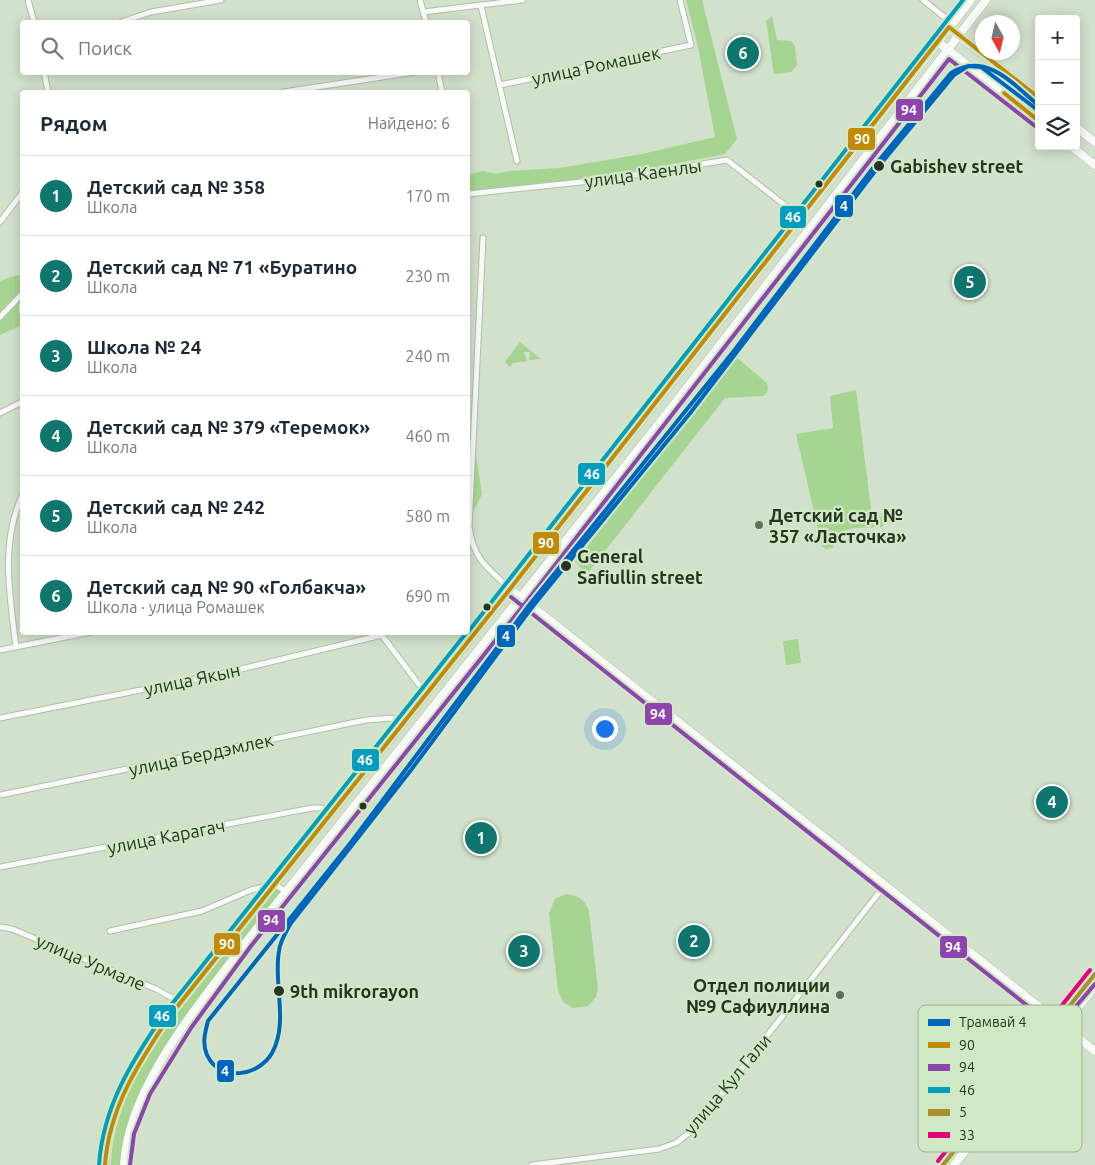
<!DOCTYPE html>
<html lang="ru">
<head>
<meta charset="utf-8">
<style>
	:root { --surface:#fff; --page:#f2f2f3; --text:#1f2937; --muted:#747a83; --line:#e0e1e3; --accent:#0f766e }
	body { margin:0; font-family:Ubuntu,sans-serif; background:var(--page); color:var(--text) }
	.controls { position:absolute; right:15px; top:15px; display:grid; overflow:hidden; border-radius:5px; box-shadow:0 2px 12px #0003 }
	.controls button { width:45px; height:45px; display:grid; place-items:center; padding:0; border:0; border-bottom:1px solid var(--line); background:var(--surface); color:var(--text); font:25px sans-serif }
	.compass { position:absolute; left:975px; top:15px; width:45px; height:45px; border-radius:50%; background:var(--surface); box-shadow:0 2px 12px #0003; rotate:172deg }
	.you { position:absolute; left:604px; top:728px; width:18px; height:18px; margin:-12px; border:4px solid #fff; border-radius:50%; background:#1a73e8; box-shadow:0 0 0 8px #1a73e833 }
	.badge { display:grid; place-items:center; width:32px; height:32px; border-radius:50%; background:var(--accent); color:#fff; font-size:16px; font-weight:700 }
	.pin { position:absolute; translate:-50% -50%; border:2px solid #fff; box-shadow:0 1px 5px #0006 }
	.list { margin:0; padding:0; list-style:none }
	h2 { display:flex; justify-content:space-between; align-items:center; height:65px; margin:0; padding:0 20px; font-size:21px }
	h2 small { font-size:16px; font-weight:400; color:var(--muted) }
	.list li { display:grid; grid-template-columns:32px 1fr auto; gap:15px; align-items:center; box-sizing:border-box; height:80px; padding:0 20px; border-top:1px solid var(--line) }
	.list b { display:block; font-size:19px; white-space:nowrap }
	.list p { margin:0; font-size:16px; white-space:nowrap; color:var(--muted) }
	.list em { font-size:16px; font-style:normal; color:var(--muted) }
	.icon { flex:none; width:28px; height:28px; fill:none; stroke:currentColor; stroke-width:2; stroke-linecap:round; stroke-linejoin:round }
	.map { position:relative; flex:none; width:1095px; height:1165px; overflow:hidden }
	.search { position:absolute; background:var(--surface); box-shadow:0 2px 12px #0003; left:20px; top:20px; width:450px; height:55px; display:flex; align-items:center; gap:12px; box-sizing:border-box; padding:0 18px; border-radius:5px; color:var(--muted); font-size:19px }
	.panel { position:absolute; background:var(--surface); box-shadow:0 2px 12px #0003; left:20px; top:90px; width:450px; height:545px; border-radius:5px }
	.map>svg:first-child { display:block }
	.green { fill:#a6d591 }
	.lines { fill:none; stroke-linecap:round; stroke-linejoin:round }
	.street-casing { stroke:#b2bdad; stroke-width:7 }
	.secondary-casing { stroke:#b2bdad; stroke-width:9 }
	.street { stroke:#f8faf7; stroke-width:5 }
	.secondary { stroke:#f8faf7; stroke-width:8 }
	.bus-1-casing { stroke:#cee9c3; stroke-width:8 }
	.bus-2-casing { stroke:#cee9c3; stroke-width:8 }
	.bus-3-casing { stroke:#cee9c3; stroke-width:8 }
	.bus-4-casing { stroke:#cee9c3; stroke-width:8 }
	.bus-5-casing { stroke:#cee9c3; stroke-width:8 }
	.bus-1 { stroke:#c38909; stroke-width:4 }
	.bus-2 { stroke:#8e44ad; stroke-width:4 }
	.bus-3 { stroke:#049dbd; stroke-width:4 }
	.bus-4 { stroke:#a98f2d; stroke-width:4 }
	.bus-5 { stroke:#e5007d; stroke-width:4 }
	.tram-1-casing { stroke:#cee9c3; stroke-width:8 }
	.tram-1 { stroke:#0065bd; stroke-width:4 }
	.stop-dot { fill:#283324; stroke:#cee9c3; stroke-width:2 }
	.poi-dot { fill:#64705e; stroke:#cee9c3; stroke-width:2 }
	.labels { text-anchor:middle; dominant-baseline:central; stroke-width:4.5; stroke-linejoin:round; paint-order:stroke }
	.street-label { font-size:18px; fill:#283324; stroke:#cee9c3 }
	.stop-label { font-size:18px; font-weight:bold; fill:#283324; stroke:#cee9c3; text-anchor:start }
	.poi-label { font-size:18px; font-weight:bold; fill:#283324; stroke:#cee9c3; text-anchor:start }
	.key { fill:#cee9c3; stroke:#9cb293; stroke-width:1 }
	.key-label { font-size:14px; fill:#283324 }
	.line-badge { stroke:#cee9c3; stroke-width:2 }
	.badge-label { font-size:14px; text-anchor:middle; font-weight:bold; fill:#fff }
</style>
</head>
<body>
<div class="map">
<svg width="1095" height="1165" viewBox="0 0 1095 1165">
	<rect width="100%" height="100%" fill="#d2e1cb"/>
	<path class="green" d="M 686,0 L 702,0 L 737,139 L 725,154 C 641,171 557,183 472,192 L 468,188 L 468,175 L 483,171 L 496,174 L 509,171 L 559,168 L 642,154 L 715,137 L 698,47 Z
		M 772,16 L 777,40 L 791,41 L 795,46 L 797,65 L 791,72 L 774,74 L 766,21 Z
		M 17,275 L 22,277 L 22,303 L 18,304 L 19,313 L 22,316 L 22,325 L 0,335 L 0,281 Z
		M 520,342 L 541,359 L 529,360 L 530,352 L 524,352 L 527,361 L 513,363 L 510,367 L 505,362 Z
		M 736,357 L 767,383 L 768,390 L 764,396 L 725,398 L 587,574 L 575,562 Z
		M 856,390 L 872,517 L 888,516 L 882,527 L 855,528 L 836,533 L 833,548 L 826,549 L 822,546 L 796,434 L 833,428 L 830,396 Z
		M 475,449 L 482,494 L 468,522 L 468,454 Z
		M 798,639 L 801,663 L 786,665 L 783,641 Z
		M 275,888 L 281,893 C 221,970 131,1065 122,1165 L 111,1165 C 114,1066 215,963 275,888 Z
		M 566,894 C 578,895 585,900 589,911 L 598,989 L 596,997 L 588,1006 L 573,1008 L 563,1002 L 558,991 L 549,913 L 555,899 Z"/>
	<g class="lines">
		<g class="street-casing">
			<path id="street" d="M 28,0 L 34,22
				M 420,0 L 426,22
				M 923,0 L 952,23
				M 481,6 L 517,161
				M 423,12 L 523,0
				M 121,22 L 151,12 L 221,0
				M 44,72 L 48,92
				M 438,72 L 442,92
				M 500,85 L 691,45 L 680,0
				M 284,92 L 415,72
				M 468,194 L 610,179 L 727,160 L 800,217
				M 0,222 L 22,193
				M 483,238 L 469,527 C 474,560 486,566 510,589
				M 0,317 L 22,294
				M 0,413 L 22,402
				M 381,634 L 426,694
				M 16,647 C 10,596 0,544 22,496
				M 0,650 L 91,632
				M 0,718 L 216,675 L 382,635
				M 0,795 L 366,720 L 391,718 L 403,723
				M 0,867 L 312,808 L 321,808 L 330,814
				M 0,927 L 12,929 L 156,989 L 181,1003
				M 110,931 L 202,911 L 251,890 L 275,884 L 286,892
				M 532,1165 L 659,1149 L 676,1143 L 694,1129 L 885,885"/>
		</g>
		<g class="secondary-casing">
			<path id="secondary" d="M 954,32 L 1039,98
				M 938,42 L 1039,121
				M 1076,127 L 1095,142
				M 1071,146 L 1095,165
				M 510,589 L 1095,1051
				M 105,1165 C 105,1109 139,1062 169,1017 L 510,589 L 971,0
				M 124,1165 C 128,1086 200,1004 246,942 L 671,408 L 986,0
				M 943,1165 L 1095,974
				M 954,1165 L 1095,986"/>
		</g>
		<use href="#street" class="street"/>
		<use href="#secondary" class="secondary"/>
		<g class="bus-1-casing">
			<path id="bus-1" d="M 1004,93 L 1039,121
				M 105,1165 C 109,1108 138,1064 169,1017 L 510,589 L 949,27 L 1039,98"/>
		</g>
		<g class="bus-2-casing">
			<path id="bus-2" d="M 511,597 L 1053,1026 L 1060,1025 L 1095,984
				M 130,1165 L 134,1134 L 150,1094 L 191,1028 L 251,946 L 527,601 L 949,59 L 1035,126"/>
		</g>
		<g class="bus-3-casing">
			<path id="bus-3" d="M 468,632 L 963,0
				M 99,1165 C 103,1106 132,1061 164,1014 L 467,632"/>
		</g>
		<g class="bus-4-casing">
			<path id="bus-4" d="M 943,1165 L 1095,974"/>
		</g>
		<g class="bus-5-casing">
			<path id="bus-5" d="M 938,1161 L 1090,970"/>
		</g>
		<use href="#bus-1" class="bus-1"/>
		<use href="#bus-2" class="bus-2"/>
		<use href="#bus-3" class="bus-3"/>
		<use href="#bus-4" class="bus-4"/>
		<use href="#bus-5" class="bus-5"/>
		<g class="tram-1-casing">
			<path id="tram-1" d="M 1039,106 C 1013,84 986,51 951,73 L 876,164 L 733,352 L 530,604 L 352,841 L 208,1021 C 205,1032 202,1044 207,1055 C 220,1083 259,1076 272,1053 C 289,1023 273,983 279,951 C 280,941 286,932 291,923 L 411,770 L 533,606 L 691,412 L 879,166 L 954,75 L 968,66 L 981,67 L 1039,111"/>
		</g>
		<use href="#tram-1" class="tram-1"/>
	</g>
	<g class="stop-dot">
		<circle cx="879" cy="166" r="6"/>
		<circle cx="819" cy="184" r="4.5"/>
		<circle cx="566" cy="566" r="6"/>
		<circle cx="487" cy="607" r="4.5"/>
		<circle cx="363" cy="806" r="4.5"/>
		<circle cx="279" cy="991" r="6"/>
	</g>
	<g class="poi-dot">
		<circle cx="759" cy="525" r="5"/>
		<circle cx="840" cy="995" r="5"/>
	</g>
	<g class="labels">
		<g class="street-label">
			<text transform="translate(596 65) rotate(-12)">улица Ромашек</text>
			<text transform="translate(643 173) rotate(-8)">улица Каенлы</text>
			<text transform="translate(192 679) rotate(-12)">улица Якын</text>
			<text transform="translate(201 754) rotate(-12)">улица Бердэмлек</text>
			<text transform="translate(166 836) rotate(-11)">улица Карагач</text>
			<text transform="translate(91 962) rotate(23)">улица Урмале</text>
			<text transform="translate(727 1084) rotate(-50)">улица Кул Гали</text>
		</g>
		<g class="stop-label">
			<text x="890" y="166">Gabishev street</text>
			<text x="577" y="556">General<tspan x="577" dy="21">Safiullin street</tspan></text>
			<text x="290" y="991">9th mikrorayon</text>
		</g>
		<g class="poi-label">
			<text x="769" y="515">Детский сад №<tspan x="769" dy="21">357 «Ласточка»</tspan></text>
			<text x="830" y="985" text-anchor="end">Отдел полиции<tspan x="830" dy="21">№9 Сафиуллина</tspan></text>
		</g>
	</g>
	<rect x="918" y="1005" width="164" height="147" rx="8" class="key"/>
	<rect x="928" y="1019" width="22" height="7" fill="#0065bd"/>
	<rect x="928" y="1042" width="22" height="6" fill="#c38909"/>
	<rect x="928" y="1064" width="22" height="7" fill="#8e44ad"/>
	<rect x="928" y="1087" width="22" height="6" fill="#049dbd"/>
	<rect x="928" y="1109" width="22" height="7" fill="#a98f2d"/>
	<rect x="928" y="1132" width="22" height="6" fill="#e5007d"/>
	<g class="key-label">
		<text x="959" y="1027">Трамвай 4</text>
		<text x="959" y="1050">90</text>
		<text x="959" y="1072">94</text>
		<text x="959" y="1095">46</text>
		<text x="959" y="1117">5</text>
		<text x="959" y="1140">33</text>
	</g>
	<g class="line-badge">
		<rect x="895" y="98" width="29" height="24" rx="5" fill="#8e44ad"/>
		<rect x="847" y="127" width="29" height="24" rx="5" fill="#c38909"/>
		<rect x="834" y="194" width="20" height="24" rx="5" fill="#0065bd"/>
		<rect x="779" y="205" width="28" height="24" rx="5" fill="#049dbd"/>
		<rect x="577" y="462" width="29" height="24" rx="5" fill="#049dbd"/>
		<rect x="532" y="531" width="28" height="24" rx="5" fill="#c38909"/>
		<rect x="496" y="624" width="20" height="24" rx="5" fill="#0065bd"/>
		<rect x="644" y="702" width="29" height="24" rx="5" fill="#8e44ad"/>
		<rect x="351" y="748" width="29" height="24" rx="5" fill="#049dbd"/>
		<rect x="257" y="909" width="29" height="24" rx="5" fill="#8e44ad"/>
		<rect x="213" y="932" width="28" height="24" rx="5" fill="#c38909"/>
		<rect x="939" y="935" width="29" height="24" rx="5" fill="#8e44ad"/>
		<rect x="148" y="1004" width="29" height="24" rx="5" fill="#049dbd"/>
		<rect x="216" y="1059" width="19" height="24" rx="5" fill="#0065bd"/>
	</g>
	<g class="badge-label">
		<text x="909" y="115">94</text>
		<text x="862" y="144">90</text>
		<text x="844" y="211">4</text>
		<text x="793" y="222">46</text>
		<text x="592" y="479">46</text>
		<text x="546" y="548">90</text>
		<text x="506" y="641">4</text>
		<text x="658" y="719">94</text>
		<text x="365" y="765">46</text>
		<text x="271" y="925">94</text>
		<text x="227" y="949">90</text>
		<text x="953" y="952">94</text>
		<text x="162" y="1021">46</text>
		<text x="225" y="1076">4</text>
	</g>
</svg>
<div class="controls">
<button>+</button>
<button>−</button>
<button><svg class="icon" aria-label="layers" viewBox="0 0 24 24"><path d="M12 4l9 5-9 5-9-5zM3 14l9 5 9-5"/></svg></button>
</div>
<svg class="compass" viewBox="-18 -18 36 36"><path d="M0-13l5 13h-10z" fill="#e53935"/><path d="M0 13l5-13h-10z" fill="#747a83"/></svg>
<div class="you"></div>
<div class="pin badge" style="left:481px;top:838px">1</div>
<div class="pin badge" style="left:694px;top:941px">2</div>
<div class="pin badge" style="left:524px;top:951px">3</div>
<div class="pin badge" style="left:1052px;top:802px">4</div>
<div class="pin badge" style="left:970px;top:282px">5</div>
<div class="pin badge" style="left:743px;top:53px">6</div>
<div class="search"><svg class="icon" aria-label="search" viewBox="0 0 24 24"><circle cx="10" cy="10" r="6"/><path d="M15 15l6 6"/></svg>Поиск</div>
<section class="panel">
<h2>Рядом<small>Найдено: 6</small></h2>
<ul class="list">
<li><span class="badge">1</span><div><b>Детский сад № 358</b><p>Школа</p></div><em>170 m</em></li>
<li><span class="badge">2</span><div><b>Детский сад № 71 «Буратино</b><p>Школа</p></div><em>230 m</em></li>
<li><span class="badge">3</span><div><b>Школа № 24</b><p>Школа</p></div><em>240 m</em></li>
<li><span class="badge">4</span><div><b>Детский сад № 379 «Теремок»</b><p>Школа</p></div><em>460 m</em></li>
<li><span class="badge">5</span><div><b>Детский сад № 242</b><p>Школа</p></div><em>580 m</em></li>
<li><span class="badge">6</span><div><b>Детский сад № 90 «Голбакча»</b><p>Школа · улица Ромашек</p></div><em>690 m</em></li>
</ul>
</section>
</div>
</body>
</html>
